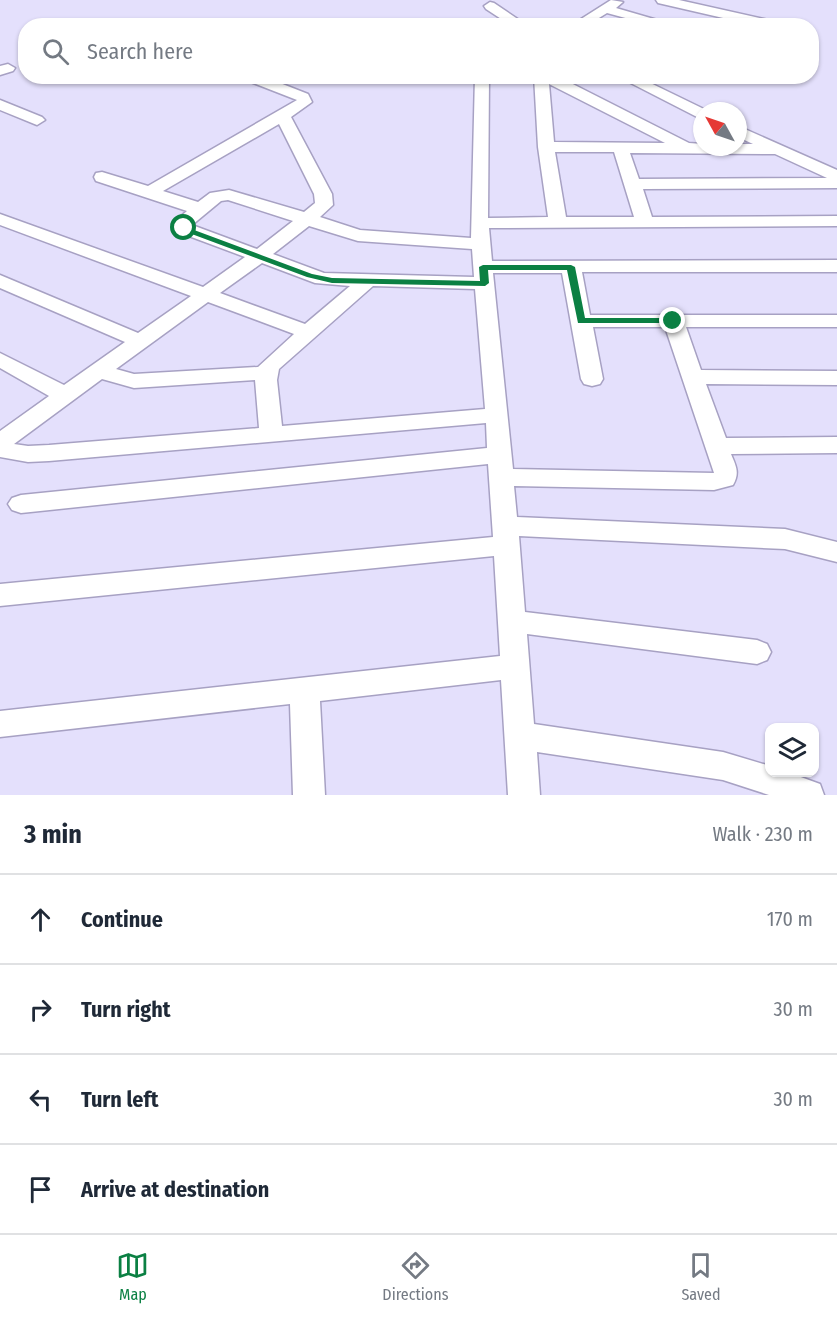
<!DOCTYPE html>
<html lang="en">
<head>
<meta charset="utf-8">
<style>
	:root { --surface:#fff; --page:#f6f6f7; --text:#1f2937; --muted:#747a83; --line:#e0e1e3; --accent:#0b8043 }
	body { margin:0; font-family:"Fira Sans Condensed",sans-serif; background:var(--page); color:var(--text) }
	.controls { position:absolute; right:18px; bottom:18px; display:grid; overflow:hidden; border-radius:12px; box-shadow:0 2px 4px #0004 }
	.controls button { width:54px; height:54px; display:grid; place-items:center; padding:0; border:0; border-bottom:2px solid var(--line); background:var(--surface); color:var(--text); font:30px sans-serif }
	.compass { position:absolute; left:693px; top:102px; width:54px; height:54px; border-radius:50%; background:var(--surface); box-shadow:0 2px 4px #0004; rotate:310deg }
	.stop { position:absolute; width:18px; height:18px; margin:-14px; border:4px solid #0b8043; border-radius:50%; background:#fff }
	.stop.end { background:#0b8043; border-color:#fff; box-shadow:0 2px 6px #0008 }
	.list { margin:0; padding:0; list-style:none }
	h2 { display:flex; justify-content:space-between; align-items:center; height:78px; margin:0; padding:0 24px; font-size:26px }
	h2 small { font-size:20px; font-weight:400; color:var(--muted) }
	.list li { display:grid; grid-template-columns:39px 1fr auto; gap:18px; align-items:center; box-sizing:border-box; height:90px; padding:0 24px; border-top:2px solid var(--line) }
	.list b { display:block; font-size:22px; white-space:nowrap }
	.list em { font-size:20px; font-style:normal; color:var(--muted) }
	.icon { flex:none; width:33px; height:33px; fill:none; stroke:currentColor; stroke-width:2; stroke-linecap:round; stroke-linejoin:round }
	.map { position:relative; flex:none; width:837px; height:795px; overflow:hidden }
	.search { position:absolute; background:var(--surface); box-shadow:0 2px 4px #0004; left:18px; right:18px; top:18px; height:66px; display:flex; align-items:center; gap:15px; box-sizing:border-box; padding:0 21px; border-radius:24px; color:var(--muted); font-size:22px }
	.sheet { height:438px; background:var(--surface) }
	nav { display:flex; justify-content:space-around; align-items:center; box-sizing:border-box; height:84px; border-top:2px solid var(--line); background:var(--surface); font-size:16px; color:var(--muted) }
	nav a { display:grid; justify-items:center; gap:3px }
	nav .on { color:var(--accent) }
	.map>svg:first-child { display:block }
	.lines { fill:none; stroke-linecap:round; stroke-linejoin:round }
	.street-casing { stroke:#a7a1c3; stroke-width:3 }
	.street { fill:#fff; fill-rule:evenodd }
	.route { fill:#0b8043 }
</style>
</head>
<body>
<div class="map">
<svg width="837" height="795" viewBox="0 0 837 795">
	<rect width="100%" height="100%" fill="#e4e0fc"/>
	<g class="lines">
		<g class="street-casing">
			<path id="street" d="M 611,0 L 623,2 L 616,8 L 678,26 L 655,26 L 607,13 L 586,26 L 570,26 Z
				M 656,0 L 679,0 L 777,22 L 783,26 L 758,26 L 658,3 Z
				M 490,2 L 494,3 L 528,26 L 512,26 L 486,9 L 484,6 Z
				M 8,64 L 15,68 L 13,71 L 0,75 L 0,66 Z
				M 247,76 L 262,76 L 308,94 L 312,102 L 291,117 L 332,194 L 333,205 L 320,217 L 360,230 L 471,238 L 475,76 L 489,76 L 488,218 L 548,217 L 538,147 L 534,76 L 557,76 L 689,143 L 702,144 L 702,147 L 738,147 L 738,144 L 753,144 L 738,137 L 738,126 L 837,170 L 837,188 L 643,189 L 652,217 L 837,216 L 837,226 L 489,228 L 492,261 L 837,260 L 837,272 L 582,272 L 590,315 L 837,315 L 837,327 L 686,327 L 701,370 L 837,371 L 837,385 L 706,384 L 726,438 L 837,437 L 837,453 L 731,454 C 736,466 740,473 733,485 L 714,490 L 514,486 L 517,517 L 785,529 L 837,542 L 837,562 L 785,549 L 519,536 L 525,612 L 757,640 L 767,644 L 771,652 L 767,660 L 757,664 L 527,634 L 534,724 L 723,752 L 770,766 L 770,772 L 787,772 L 820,784 L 824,795 L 769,795 L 723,780 L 537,752 L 540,795 L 508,795 L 501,680 L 320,701 L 325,795 L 293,795 L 290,704 L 0,737 L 0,711 L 500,656 L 494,556 L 0,606 L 0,584 L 493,537 L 488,464 L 21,513 L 12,510 L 8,504 L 12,498 L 21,495 L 487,448 L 486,423 L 49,461 L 28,462 L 0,457 L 0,431 L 49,396 L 0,368 L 0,353 L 64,385 L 125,342 L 0,288 L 0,275 L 138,333 L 191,296 L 0,225 L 0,214 L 203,287 L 245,257 L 178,232 L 172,224 L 187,211 L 96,181 L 94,177 L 96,173 L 102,172 L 148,186 L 297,100 L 248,81 ZM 549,84 L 665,143 L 554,142 ZM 279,124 L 314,194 L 315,203 L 304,212 L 229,190 L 210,193 L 198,202 L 163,191 ZM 555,152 L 614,152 L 634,217 L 566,217 ZM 630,153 L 775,154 L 827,178 L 639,179 ZM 228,200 L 293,221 L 257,249 L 192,225 L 221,201 ZM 309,226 L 358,241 L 472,249 L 474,277 L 324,273 L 273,254 ZM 262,263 L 315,283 L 350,286 L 305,324 L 220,293 ZM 493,273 L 562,273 L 581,379 L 584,384 L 592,386 L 600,384 L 603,379 L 593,327 L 665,327 L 714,473 L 513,469 ZM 373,286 L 475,289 L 485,409 L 282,426 L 277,380 L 279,369 ZM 208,302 L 294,334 L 258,367 L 134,374 L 116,369 ZM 102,379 L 134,388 L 255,380 L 259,428 L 49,445 L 28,446 L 14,444 Z
				M 617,76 L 636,76 L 708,111 L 702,111 L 702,119 L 697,117 Z
				M 0,100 L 42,117 L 45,120 L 37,125 L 0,110 Z"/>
		</g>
		<use href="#street" class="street"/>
	</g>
	<path class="route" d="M 181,227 L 186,227 L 312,274 L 332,278 L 480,281 L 479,267 L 483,265 L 571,265 L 575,267 L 585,318 L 673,318 L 677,321 L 673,323 L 578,323 L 567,270 L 488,270 L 489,283 L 485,286 L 332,283 L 307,277 L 181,230 Z"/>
</svg>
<div class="controls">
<button><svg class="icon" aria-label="layers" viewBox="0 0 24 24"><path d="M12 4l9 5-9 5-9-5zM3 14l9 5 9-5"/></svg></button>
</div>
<svg class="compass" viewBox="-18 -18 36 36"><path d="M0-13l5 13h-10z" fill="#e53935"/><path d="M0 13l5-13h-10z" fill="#747a83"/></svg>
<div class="stop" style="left:184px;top:228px"></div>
<div class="stop end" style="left:673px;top:321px"></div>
<div class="search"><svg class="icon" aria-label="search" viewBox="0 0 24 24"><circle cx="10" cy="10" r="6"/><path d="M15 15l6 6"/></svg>Search here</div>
</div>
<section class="sheet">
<h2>3 min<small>Walk · 230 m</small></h2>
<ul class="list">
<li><svg class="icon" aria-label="ahead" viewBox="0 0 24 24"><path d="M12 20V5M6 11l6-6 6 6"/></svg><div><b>Continue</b></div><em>170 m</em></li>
<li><svg class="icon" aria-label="right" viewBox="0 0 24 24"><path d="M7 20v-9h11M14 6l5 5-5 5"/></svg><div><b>Turn right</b></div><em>30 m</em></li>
<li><svg class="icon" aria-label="left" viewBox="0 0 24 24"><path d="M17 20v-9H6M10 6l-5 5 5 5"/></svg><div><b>Turn left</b></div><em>30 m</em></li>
<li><svg class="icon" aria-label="arrive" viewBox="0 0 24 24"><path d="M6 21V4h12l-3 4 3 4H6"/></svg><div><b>Arrive at destination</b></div></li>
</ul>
</section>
<nav>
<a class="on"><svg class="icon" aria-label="map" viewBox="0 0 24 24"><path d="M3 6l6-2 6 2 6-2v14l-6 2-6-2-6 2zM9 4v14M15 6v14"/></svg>Map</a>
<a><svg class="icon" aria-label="directions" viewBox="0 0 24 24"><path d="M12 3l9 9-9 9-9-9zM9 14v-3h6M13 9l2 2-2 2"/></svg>Directions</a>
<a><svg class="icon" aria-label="saved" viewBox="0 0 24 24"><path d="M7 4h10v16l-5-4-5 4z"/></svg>Saved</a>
</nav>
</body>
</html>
